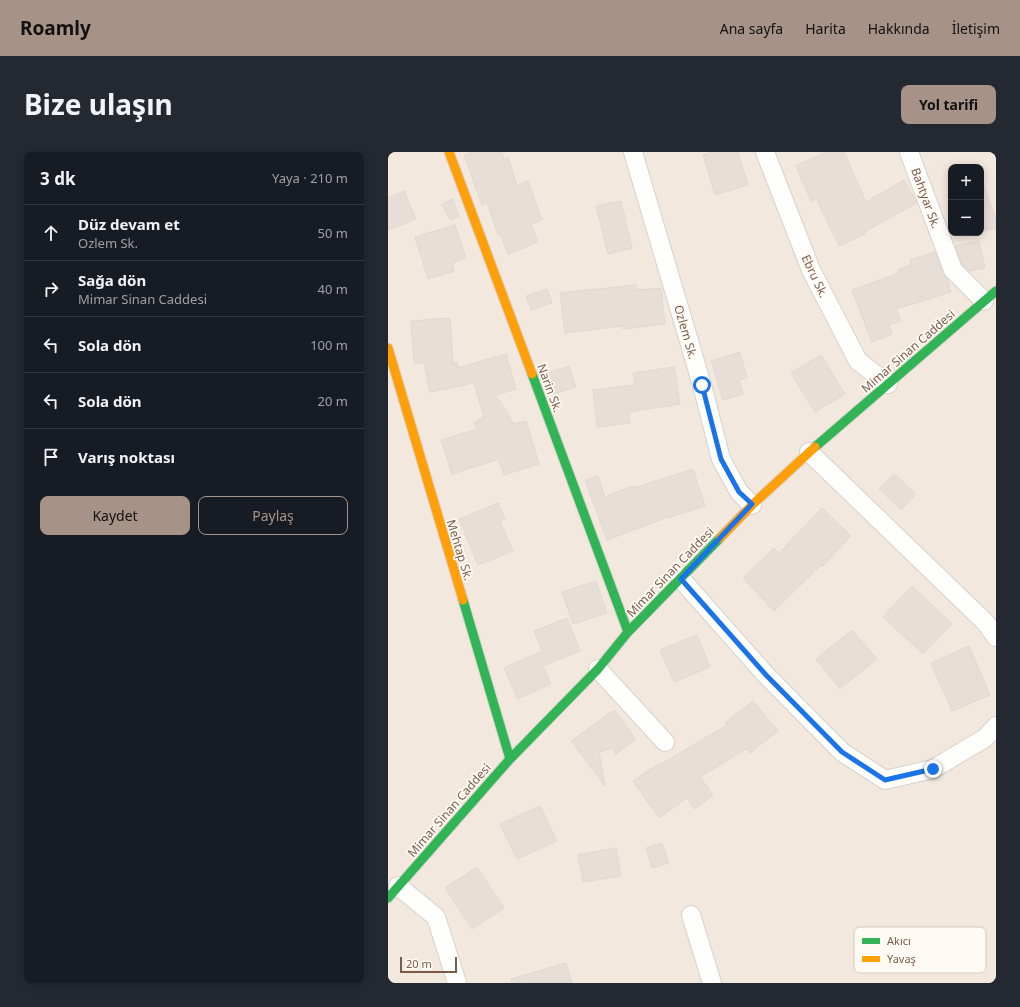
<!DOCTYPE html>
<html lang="tr">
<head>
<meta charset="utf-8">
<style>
	:root { --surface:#171b24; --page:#242831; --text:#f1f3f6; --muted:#9ea1a6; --line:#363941; --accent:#a69286 }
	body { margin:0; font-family:"Noto Sans",sans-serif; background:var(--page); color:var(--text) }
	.controls { position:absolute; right:12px; top:12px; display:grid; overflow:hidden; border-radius:8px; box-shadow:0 2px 10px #0003 }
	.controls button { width:36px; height:36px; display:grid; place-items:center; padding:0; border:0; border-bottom:1px solid var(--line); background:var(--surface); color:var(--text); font:20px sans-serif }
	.scale { position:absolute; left:12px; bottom:10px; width:57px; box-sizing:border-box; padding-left:4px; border:2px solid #7a5c4d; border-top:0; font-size:11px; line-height:14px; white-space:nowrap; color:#7a5c4d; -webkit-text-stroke:3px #fffaf3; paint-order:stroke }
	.stop { position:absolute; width:12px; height:12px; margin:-9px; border:3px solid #1a73e8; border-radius:50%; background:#fff }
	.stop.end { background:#1a73e8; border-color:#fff; box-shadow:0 1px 4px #0008 }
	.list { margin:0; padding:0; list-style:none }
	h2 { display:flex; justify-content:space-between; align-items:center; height:52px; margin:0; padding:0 16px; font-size:17px }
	h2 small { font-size:13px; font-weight:400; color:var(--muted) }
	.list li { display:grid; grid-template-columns:26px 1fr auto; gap:12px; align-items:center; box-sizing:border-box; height:56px; padding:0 16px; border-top:1px solid var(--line) }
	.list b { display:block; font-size:15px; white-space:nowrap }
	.list p { margin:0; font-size:13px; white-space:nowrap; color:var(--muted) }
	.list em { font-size:13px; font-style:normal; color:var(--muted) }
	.actions { display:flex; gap:8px; padding:12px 16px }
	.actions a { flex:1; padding:9px 0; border:1px solid var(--accent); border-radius:8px; text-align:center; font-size:14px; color:var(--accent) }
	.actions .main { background:var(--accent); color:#111 }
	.icon { flex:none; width:22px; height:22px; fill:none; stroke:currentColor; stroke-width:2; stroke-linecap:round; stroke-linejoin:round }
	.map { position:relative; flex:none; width:608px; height:831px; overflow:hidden; border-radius:8px }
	header { display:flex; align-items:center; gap:24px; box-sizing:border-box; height:56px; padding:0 20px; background:var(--accent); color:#111 }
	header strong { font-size:19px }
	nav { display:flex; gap:22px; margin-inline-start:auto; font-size:14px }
	.intro { display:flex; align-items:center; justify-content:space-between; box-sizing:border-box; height:96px; padding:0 24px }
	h1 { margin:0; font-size:28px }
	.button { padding:10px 18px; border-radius:8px; background:var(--accent); color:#111; font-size:14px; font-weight:700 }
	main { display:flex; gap:24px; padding:0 24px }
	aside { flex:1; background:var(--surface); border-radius:8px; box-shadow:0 2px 10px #0003 }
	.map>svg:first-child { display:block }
	.residential { fill:#f2e8de; fill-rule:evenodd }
	.building { fill:#e6ded7; stroke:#e2d8d2 }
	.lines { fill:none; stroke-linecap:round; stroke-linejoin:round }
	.street-casing { stroke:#d7d1cb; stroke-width:20 }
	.fast-casing { stroke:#d9d2cb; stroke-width:11 }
	.slow-casing { stroke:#d9d2cb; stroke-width:11 }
	.street { stroke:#fefefd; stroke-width:18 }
	.fast { stroke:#30b455; stroke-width:9 }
	.slow { stroke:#ff9f0a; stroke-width:9 }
	.route { stroke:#1a73e8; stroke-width:5 }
	.labels { text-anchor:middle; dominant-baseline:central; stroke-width:3.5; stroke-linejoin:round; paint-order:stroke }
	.street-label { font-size:12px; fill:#7a5c4d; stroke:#fffaf3 }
	.key { fill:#fffaf3; stroke:#d7cbc1; stroke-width:1 }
	.key-label { font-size:11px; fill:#7a5c4d }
</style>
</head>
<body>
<header>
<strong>Roamly</strong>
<nav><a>Ana sayfa</a><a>Harita</a><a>Hakkında</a><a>İletişim</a></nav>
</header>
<div class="intro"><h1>Bize ulaşın</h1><a class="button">Yol tarifi</a></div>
<main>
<aside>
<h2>3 dk<small>Yaya · 210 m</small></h2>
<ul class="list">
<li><svg class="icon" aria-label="ahead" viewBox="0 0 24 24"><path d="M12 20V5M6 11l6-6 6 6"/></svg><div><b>Düz devam et</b><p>Ozlem Sk.</p></div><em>50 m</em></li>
<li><svg class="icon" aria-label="right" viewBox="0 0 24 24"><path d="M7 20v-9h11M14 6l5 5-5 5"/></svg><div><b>Sağa dön</b><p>Mimar Sinan Caddesi</p></div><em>40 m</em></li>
<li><svg class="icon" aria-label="left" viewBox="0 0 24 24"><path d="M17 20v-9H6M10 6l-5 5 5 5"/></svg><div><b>Sola dön</b></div><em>100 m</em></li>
<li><svg class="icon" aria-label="left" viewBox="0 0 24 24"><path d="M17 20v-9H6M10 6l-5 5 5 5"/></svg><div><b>Sola dön</b></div><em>20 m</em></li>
<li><svg class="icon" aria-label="arrive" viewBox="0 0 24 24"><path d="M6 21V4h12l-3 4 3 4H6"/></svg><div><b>Varış noktası</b></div></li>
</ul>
<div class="actions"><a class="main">Kaydet</a><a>Paylaş</a></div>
</aside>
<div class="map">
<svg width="608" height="831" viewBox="0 0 608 831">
	<rect width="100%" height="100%" fill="#f9f5f0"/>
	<path class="residential" d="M 0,0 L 608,0 L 608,831 L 0,831 ZM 563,15 L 593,15 L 593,81 L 563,81 Z"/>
	<path class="building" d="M 85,0 L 114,0 L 116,7 L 120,5 L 129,33 L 140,29 L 154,68 L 143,72 L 150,90 L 120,102 L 112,82 L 110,83 L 99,51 L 94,53 L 76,3 Z
		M 325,0 L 350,0 L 360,33 L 327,43 L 315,3 Z
		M 438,0 L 456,0 L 478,50 L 516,28 L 529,51 L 476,80 L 477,82 L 451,94 L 428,46 L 423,49 L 408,14 Z
		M 593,31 L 595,31 L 608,67 L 608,76 L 593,79 Z
		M 16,39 L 28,67 L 0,78 L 0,46 Z
		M 65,47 L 71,64 L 62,68 L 54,52 Z
		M 233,49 L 244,96 L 220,102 L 208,54 Z
		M 67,73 L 78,106 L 64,111 L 66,119 L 40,127 L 27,85 Z
		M 591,89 L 597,116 L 581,119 L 574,112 L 567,94 Z
		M 547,100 L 555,122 L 559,127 L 563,140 L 508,157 L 513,169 L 501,173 L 504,182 L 484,190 L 464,138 L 511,121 L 510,118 L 523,113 L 522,108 Z
		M 248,133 L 248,138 L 273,136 L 277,172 L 235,177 L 234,174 L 177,181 L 172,141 Z
		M 159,137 L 164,151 L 143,158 L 138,144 Z
		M 62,166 L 65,211 L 69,210 L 70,216 L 118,202 L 128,237 L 108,243 L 126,272 L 138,269 L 151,312 L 116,323 L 111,307 L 64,322 L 53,288 L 89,277 L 86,271 L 96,265 L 86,231 L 42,240 L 36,211 L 26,211 L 23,169 Z
		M 352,200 L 359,226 L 351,228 L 355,242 L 335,248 L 323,209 Z
		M 433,203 L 457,242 L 427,260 L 403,221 Z
		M 181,214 L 188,235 L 165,242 L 157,222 Z
		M 286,215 L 292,252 L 240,260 L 242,271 L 209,275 L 205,238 L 247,233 L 245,221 Z
		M 305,317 L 317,354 L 280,366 L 280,365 L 219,388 L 197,328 L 210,324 L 217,345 L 244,334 L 246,336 Z
		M 506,322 L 528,342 L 513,358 L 491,337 Z
		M 110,351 L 117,367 L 112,369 L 125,399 L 90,413 L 71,367 Z
		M 434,356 L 463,384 L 434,415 L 433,413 L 386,459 L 355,426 L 386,396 L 391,401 Z
		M 208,429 L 219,461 L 185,472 L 174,440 Z
		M 524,434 L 564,472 L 535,502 L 495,465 Z
		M 179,466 L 192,499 L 155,514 L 163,532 L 130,547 L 116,516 L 154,499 L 146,479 Z
		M 464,478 L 489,507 L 452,537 L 428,507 Z
		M 309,483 L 322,515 L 286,530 L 272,498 Z
		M 581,494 L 602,543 L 564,559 L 543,511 Z
		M 365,549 L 390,579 L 362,601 L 358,597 L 312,625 L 325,643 L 307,657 L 299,646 L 271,666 L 245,629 L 272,611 L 273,612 L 339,573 L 337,571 Z
		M 226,558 L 248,587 L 227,603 L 225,596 L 211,600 L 217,634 L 183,589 Z
		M 152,654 L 169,689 L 129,707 L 112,672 Z
		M 274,691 L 281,711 L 264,716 L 258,696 Z
		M 228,696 L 233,724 L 195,730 L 190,703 Z
		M 89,715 L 116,756 L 84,777 L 57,736 Z
		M 178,811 L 184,831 L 124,831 L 123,827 Z"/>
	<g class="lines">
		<g class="street-casing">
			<path id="street" d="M 245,0 L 314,233 L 333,307 L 351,340 L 364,353
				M 377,0 L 423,118 L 470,209 L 500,232
				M 521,0 L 565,118 L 596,149
				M 421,300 L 598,471 L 608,485
				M 293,427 L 378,523 L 454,600 L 497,628 L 545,617 L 597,586 L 608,574
				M 210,517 L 277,590
				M 10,734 L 48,765 L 69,831
				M 303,763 L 324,831"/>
		</g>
		<g class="fast-casing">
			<path id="fast" d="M 144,222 L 240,480
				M 427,295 L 608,139
				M 75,448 L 122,607
				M 0,746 L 122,607 L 210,517 L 240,480 L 332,386"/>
		</g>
		<g class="slow-casing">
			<path id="slow" d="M 61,0 L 144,222
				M 0,196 L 75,448
				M 332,386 L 364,353 L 427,295"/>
		</g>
		<use href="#street" class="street"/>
		<use href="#fast" class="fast"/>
		<use href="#slow" class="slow"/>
	</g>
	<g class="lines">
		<path class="route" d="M 314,233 L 333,307 L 351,340 L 364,352 L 293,427 L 378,523 L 454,600 L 497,628 L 545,617"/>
	</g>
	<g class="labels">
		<g class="street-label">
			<text transform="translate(538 46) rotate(70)">Bahtyar Sk.</text>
			<text transform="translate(427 124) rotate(65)">Ebru Sk.</text>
			<text transform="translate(298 180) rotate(74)">Ozlem Sk.</text>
			<text transform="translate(520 199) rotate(-41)">Mimar Sinan Caddesi</text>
			<text transform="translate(162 236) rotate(70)">Narin Sk.</text>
			<text transform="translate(72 398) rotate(73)">Mehtap Sk.</text>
			<text transform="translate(282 420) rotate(-46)">Mimar Sinan Caddesi</text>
			<text transform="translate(61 658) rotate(-49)">Mimar Sinan Caddesi</text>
		</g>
	</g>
	<rect x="466" y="775" width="132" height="46" rx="6" class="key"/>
	<rect x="474" y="786" width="18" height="6" fill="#30b455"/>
	<rect x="474" y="804" width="18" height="6" fill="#ff9f0a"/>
	<g class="key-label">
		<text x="499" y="793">Akıcı</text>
		<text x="499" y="811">Yavaş</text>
	</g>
</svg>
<div class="controls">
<button>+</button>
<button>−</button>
</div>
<div class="scale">20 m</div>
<div class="stop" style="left:314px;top:233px"></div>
<div class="stop end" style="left:545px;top:617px"></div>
</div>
</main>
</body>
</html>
